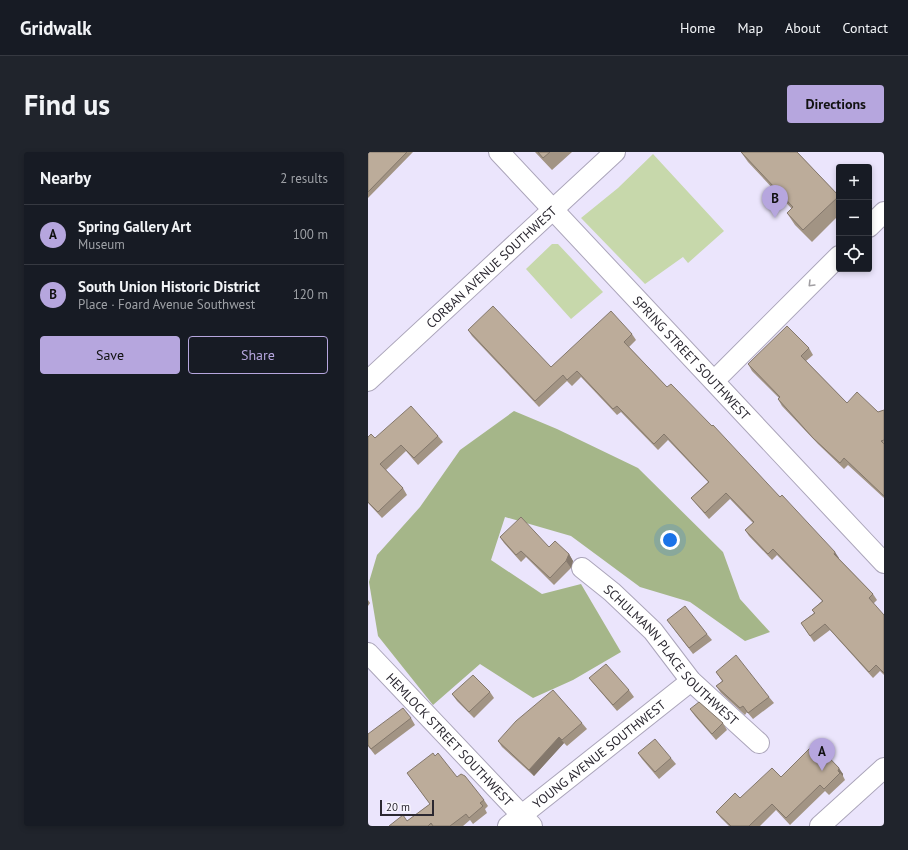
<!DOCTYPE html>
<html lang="en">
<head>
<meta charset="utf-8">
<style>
	:root { --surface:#171b24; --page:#20242c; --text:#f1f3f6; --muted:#9ea1a6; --line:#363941; --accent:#b6a6de }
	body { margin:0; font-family:"PT Sans",sans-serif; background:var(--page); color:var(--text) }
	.controls { position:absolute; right:12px; top:12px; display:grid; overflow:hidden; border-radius:4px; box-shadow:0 2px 6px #0003 }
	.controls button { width:36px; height:36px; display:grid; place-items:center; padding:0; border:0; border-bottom:1px solid var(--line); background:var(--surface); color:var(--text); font:20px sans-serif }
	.scale { position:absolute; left:12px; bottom:10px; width:54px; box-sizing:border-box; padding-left:4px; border:2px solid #2b2831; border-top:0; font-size:11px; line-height:14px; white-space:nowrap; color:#2b2831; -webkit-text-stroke:3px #f7f4fe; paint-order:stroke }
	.you { position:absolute; left:302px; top:388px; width:14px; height:14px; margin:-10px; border:3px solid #fff; border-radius:50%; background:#1a73e8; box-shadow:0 0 0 6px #1a73e833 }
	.badge { display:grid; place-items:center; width:26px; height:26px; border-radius:50%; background:var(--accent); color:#111; font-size:13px; font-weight:700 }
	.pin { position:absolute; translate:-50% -33px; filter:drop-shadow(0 1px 2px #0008) }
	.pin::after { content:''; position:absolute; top:21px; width:14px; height:12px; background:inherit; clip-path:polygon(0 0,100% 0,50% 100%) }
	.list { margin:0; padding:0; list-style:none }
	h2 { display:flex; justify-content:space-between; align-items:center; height:52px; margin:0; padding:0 16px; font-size:17px }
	h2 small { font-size:13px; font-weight:400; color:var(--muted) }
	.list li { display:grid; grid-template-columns:26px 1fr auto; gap:12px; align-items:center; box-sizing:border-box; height:60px; padding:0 16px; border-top:1px solid var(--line) }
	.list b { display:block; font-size:15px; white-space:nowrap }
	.list p { margin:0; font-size:13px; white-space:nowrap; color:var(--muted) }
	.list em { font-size:13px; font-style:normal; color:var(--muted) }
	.actions { display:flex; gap:8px; padding:12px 16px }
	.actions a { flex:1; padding:9px 0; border:1px solid var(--accent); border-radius:4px; text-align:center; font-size:14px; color:var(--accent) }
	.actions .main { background:var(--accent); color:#111 }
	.icon { flex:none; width:22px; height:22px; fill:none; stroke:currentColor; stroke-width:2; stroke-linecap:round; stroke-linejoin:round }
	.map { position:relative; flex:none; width:516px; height:674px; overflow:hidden; border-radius:4px }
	header { display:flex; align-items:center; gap:24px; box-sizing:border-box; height:56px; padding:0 20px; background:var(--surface); border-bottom:1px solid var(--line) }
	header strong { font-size:19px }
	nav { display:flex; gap:22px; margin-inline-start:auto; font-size:14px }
	.intro { display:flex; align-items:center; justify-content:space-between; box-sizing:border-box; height:96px; padding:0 24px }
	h1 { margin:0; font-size:28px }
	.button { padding:10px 18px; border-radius:4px; background:var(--accent); color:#111; font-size:14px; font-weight:700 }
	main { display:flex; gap:24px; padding:0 24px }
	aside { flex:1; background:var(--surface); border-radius:4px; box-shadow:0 2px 6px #0003 }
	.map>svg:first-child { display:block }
	.green { fill:#c7d8ab }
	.forest { fill:#a5b689 }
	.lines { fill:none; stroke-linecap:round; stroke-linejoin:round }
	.minor-casing { stroke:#aba5ba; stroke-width:22 }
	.minor { stroke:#fff; stroke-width:20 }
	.wall { fill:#a29484 }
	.shaded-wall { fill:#84786c }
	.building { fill:#bcac9a; stroke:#84786c }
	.oneway { stroke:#a09ea2 }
	.labels { text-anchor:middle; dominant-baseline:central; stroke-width:3; stroke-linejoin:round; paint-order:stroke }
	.street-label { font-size:13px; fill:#2b2831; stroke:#f7f4fe }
</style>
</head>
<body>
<header>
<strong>Gridwalk</strong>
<nav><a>Home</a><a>Map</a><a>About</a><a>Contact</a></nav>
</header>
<div class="intro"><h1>Find us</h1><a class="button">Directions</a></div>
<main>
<aside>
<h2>Nearby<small>2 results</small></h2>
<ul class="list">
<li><span class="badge">A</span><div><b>Spring Gallery Art</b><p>Museum</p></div><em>100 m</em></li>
<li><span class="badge">B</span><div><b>South Union Historic District</b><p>Place · Foard Avenue Southwest</p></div><em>120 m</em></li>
</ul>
<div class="actions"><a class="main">Save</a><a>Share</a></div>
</aside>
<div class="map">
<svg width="516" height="674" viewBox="0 0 516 674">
	<rect width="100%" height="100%" fill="#ebe5fc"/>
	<path class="green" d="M 285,2 L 356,79 L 320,111 L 315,105 L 277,132 L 213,66 L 250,36 Z
		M 184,92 L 190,92 L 235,140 L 203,167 L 158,117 Z"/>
	<path class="forest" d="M 146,259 L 189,277 L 270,316 L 355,400 L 372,447 L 402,480 L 377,489 L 322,450 L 272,435 L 203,384 L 137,365 L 123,408 L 174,442 L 213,432 L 253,500 L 205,528 L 165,546 L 112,512 L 65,553 L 10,484 L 1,430 L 9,403 L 52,355 L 92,298 Z"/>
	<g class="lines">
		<g class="minor-casing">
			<g id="minor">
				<path id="s1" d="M 131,0 L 516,411"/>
				<path d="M 501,75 L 516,60"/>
				<path id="s2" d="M 0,229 L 247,0"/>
				<path d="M 346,229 L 471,104"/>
				<path id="s3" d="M 214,416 L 244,440 L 285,479 L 323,529 L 391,591"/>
				<path id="s4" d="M 0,501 L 164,674"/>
				<path id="s5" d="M 140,674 L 323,529"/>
				<path d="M 452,674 L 516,616"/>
			</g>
		</g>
		<use href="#minor" class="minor"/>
	</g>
	<path class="wall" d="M 0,0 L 45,0 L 0,46 Z
		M 167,0 L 204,0 L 184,18 Z
		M 373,0 L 429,0 L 471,44 L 471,63 L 444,90 L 427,73 L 419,61 L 424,57 L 380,10 Z
		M 100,178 L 183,215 L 264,182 L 268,188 L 261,195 L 299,235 L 412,345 L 505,442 L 509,448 L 505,452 L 516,463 L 516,523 L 512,519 L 505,526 L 462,478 L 446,490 L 433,471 L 446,461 L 444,458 L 454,449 L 409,403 L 404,408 L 381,384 L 377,378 L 385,371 L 362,347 L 341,367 L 328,352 L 323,346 L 340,330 L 300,288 L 290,298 L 253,260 L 249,263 L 213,225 L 204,234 L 199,229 L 171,255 L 104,184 Z
		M 441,196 L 445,203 L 438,209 L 479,251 L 510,260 L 516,258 L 516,346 L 480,313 L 476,317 L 450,292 L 414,254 L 410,247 L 411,246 L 384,219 L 380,212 Z
		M 70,284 L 75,290 L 50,313 L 38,299 L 18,318 L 35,336 L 39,343 L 14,366 L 0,351 L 0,285 L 7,286 Z
		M 132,385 L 201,402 L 205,409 L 203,416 L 186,433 L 158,405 L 153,410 L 136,391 Z
		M 0,448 L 2,451 L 0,454 Z
		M 299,468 L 339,482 L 344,488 L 325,502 Z
		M 348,520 L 401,545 L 406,551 L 385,567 L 379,560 L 377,563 L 353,541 L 348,534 L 354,529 Z
		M 221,526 L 261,538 L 266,545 L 249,559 L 226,532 Z
		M 122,540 L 126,546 L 106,566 L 89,549 L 84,542 Z
		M 322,557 L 355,571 L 359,578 L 348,588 L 327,564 Z
		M 43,566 L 47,573 L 7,603 L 0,594 L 0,582 Z
		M 214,571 L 219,577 L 199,594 L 196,591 L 166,624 L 134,595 L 130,589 Z
		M 447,591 L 475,622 L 475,624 L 477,628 L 461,643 L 457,639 L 422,673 L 408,658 L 392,674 L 361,674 L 353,666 L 348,660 L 413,625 Z
		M 270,601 L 303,606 L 308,612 L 291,627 L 274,607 Z
		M 67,604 L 89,625 L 116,648 L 120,654 L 117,657 L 119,661 L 105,672 L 102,668 L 95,674 L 21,674 L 39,669 L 62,652 L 39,621 Z"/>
	<path class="shaded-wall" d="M 467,400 L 471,406 L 470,408 L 466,402 Z
		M 201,402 L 205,409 L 203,416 L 198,409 Z
		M 191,585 L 196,591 L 166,624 L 161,618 Z
		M 471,616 L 475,622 L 475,624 L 470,619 Z"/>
	<path class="building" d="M 0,0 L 39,0 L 0,40 Z
		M 170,0 L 182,0 L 175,6 Z
		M 373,0 L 429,0 L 471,44 L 435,78 L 419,61 L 425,55 Z
		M 125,154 L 183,215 L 243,159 L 264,182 L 256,190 L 299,235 L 303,232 L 344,274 L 345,273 L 412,345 L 414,343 L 467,400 L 466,402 L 505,442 L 501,446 L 516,463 L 516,521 L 508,513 L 501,520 L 457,472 L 442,484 L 433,471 L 447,461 L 444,458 L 455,449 L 405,397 L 400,402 L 377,378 L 386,370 L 358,341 L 337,361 L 323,346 L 341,330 L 296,282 L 286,292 L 249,254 L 245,257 L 209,219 L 199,228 L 195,223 L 167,249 L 100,178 Z
		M 419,174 L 441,196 L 433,204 L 479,251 L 489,240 L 510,260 L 516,258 L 516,288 L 513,289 L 516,292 L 516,344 L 476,306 L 472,311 L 445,286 L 410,247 L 412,245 L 380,212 Z
		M 43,254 L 70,284 L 46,306 L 33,293 L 12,312 L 35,336 L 10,360 L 0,350 L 0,285 L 3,282 L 7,286 Z
		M 153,365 L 181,395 L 187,389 L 201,402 L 198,409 L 182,426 L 153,399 L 148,403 L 132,385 Z
		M 317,454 L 339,482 L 321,496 L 299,468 Z
		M 368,503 L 401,545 L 380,561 L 375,554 L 372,556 L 348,534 L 355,529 L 348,520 Z
		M 238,512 L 261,538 L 245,553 L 221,526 Z
		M 105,523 L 122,540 L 101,560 L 84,542 Z
		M 185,538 L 214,571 L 194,588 L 191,585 L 161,618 L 130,589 L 148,569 Z
		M 331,550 L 355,571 L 344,582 L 322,557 Z
		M 35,556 L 43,566 L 3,597 L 0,593 L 0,582 Z
		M 287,587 L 303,606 L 287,620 L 270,601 Z
		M 447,591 L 471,616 L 470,619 L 472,621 L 456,637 L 452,633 L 418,666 L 404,652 L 381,674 L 363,674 L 348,660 L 367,641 L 372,646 L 404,616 L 413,625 Z
		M 65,601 L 67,604 L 70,601 L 89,625 L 93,622 L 97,624 L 116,648 L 112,651 L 115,654 L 101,666 L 98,662 L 82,674 L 65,674 L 63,671 L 60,674 L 21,674 L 35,663 L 39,669 L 62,652 L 39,621 Z"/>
	<defs><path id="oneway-chevron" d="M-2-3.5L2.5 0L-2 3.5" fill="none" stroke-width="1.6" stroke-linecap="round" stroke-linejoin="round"/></defs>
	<use class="oneway" href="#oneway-chevron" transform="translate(443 132) rotate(135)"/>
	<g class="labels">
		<g class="street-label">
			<text stroke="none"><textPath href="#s2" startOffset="168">CORBAN AVENUE SOUTHWEST</textPath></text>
			<text stroke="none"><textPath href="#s1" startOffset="282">SPRING STREET SOUTHWEST</textPath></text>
			<text stroke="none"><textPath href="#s3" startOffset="125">SCHULMANN PLACE SOUTHWEST</textPath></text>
			<text stroke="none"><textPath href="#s4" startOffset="119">HEMLOCK STREET SOUTHWEST</textPath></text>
			<text stroke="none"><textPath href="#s5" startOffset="116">YOUNG AVENUE SOUTHWEST</textPath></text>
		</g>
	</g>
</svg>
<div class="controls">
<button>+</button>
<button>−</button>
<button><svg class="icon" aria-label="locate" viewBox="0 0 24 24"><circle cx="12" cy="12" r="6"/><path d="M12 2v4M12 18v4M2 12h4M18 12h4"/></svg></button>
</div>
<div class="scale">20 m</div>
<div class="you"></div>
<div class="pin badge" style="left:454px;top:619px">A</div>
<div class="pin badge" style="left:407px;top:66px">B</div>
</div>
</main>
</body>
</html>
